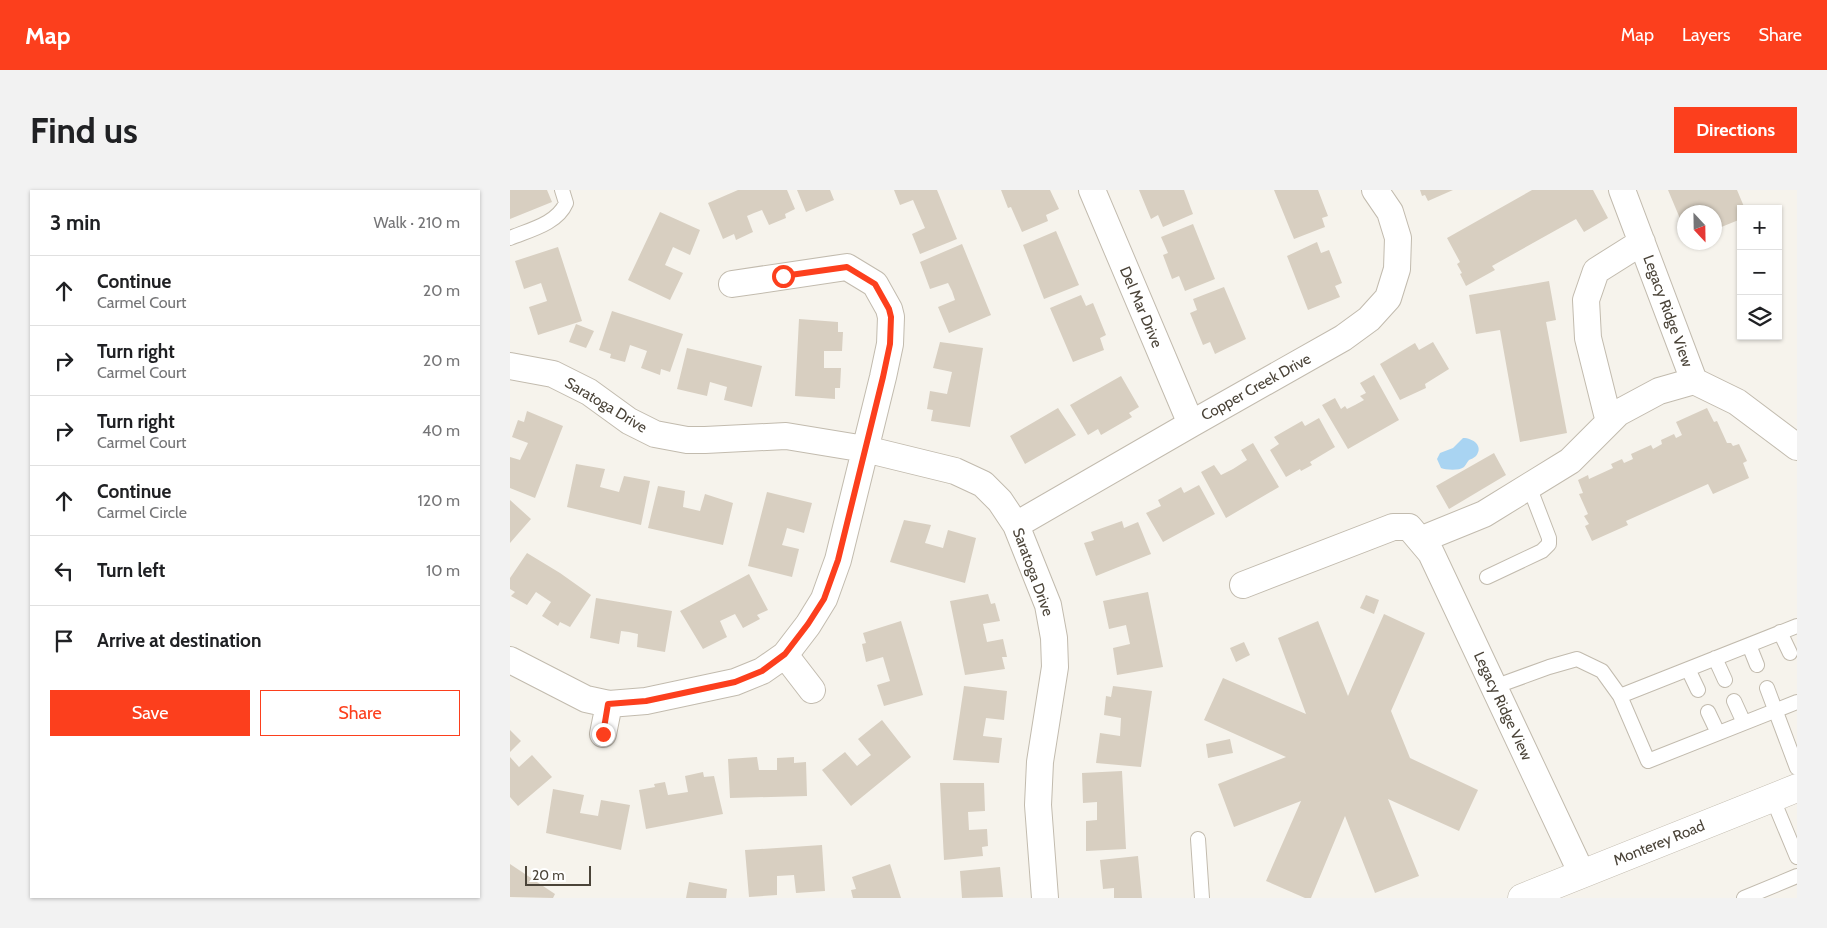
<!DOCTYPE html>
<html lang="en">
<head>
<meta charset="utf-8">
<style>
	:root { --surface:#fff; --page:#f2f2f2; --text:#202124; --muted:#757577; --line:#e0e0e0; --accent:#fc3f1d }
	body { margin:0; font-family:Cabin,sans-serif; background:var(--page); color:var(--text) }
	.controls { position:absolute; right:15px; top:15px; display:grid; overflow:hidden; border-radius:0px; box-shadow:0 1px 4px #0004 }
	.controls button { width:45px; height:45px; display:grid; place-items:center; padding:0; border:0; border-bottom:1px solid var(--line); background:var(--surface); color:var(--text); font:25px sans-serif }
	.compass { position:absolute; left:1167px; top:15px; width:45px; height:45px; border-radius:50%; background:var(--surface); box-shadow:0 1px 4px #0004; rotate:158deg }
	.scale { position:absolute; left:15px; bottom:12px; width:66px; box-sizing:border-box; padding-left:5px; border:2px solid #4b4439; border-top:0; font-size:14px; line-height:18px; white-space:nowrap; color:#4b4439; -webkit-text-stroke:4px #fff; paint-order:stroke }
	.stop { position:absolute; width:15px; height:15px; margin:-11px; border:4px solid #fc3f1d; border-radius:50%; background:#fff }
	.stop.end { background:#fc3f1d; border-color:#fff; box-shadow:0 1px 5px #0008 }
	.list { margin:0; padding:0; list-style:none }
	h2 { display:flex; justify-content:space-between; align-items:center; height:65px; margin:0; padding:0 20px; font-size:21px }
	h2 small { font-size:16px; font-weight:400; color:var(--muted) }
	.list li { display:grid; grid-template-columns:32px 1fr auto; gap:15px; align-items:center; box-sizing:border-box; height:70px; padding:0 20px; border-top:1px solid var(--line) }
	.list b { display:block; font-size:19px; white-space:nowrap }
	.list p { margin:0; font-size:16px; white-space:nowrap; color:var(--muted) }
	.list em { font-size:16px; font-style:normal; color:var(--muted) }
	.actions { display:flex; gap:10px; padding:15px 20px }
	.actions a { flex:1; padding:11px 0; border:1px solid var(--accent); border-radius:0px; text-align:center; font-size:18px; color:var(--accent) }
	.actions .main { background:var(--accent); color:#fff }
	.icon { flex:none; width:28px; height:28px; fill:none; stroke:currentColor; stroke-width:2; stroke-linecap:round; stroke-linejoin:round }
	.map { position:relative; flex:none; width:1287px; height:708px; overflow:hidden; border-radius:0px }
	header { display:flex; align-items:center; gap:30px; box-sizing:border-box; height:70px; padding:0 25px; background:var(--accent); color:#fff }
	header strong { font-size:24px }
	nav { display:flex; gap:28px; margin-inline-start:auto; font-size:18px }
	.intro { display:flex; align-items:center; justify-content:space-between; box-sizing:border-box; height:120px; padding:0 30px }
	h1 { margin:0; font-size:35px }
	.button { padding:12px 22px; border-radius:0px; background:var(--accent); color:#fff; font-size:18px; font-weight:700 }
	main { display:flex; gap:30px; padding:0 30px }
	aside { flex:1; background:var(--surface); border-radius:0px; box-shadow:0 1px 4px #0004 }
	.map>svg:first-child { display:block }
	.water { fill:#a9d4f2 }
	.building { fill:#d8cfc1 }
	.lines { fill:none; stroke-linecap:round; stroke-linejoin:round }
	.service-casing { stroke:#c2bbae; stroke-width:16 }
	.minor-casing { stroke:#c2bbae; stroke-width:28 }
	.tertiary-casing { stroke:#c2bbae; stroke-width:29 }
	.service { stroke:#fff; stroke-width:14 }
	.minor { stroke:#fff; stroke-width:26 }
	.tertiary { stroke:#fff; stroke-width:28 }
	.route { stroke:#fc3f1d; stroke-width:6 }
	.labels { text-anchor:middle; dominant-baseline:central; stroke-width:4; stroke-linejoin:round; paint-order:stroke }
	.street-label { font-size:15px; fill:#4b4439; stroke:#fff }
</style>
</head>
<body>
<header>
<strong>Map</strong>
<nav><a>Map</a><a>Layers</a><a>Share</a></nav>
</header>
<div class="intro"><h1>Find us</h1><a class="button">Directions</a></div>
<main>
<aside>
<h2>3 min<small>Walk · 210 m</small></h2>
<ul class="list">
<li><svg class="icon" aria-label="ahead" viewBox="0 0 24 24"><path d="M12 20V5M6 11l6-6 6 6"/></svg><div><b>Continue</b><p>Carmel Court</p></div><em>20 m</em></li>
<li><svg class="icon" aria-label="right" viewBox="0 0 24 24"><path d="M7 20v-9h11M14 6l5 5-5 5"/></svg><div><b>Turn right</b><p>Carmel Court</p></div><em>20 m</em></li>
<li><svg class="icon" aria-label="right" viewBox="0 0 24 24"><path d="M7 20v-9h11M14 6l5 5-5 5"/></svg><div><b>Turn right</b><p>Carmel Court</p></div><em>40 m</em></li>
<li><svg class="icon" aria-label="ahead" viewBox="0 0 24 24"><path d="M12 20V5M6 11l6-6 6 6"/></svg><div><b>Continue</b><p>Carmel Circle</p></div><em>120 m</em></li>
<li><svg class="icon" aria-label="left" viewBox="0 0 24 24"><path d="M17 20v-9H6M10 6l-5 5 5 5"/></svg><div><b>Turn left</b></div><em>10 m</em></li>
<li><svg class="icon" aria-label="arrive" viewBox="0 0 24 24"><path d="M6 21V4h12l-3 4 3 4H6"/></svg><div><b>Arrive at destination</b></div></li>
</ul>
<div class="actions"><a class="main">Save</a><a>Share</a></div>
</aside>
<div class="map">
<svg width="1287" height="708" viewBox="0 0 1287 708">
	<rect width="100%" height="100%" fill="#f6f3ec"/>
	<path class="water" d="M 953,248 C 963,248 974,256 966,266 C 964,268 961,269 959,270 C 957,272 956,275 954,277 C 949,281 936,280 931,278 L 927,269 L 930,263 L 943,258 Z"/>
	<path class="building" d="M 0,0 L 37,0 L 42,12 L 0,29 Z
		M 228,0 L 277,0 L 285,19 L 275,24 L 276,28 L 259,35 L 252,20 L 244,23 L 237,26 L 243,42 L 226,50 L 224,44 L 213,49 L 198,13 Z
		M 287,0 L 320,0 L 324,10 L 296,22 Z
		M 384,0 L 427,0 L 447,49 L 410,64 L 402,44 L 415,38 L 403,10 L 390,15 Z
		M 491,0 L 540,0 L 549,19 L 536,25 L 538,31 L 512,42 L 501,17 L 498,18 Z
		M 629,0 L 674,0 L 683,24 L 653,37 L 648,25 L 641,29 Z
		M 764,0 L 808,0 L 818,26 L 812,28 L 815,37 L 784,49 Z
		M 910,0 L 943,0 L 918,11 L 915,5 L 912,6 Z
		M 1022,0 L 1083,0 L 1098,28 L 1074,42 L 1066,29 L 982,76 L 985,80 L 956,96 L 950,84 L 952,83 L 947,74 L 950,72 L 937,48 Z
		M 1158,0 L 1227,0 L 1235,19 L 1231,19 L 1231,29 L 1204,40 L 1204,22 L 1174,22 L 1174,38 Z
		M 150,22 L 190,40 L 180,65 L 163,57 L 155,75 L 173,83 L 160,110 L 118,90 Z
		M 683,34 L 705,89 L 675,101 L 669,86 L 662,89 L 653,65 L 658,63 L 651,47 Z
		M 546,41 L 569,95 L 534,109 L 513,55 Z
		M 807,52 L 811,63 L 819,60 L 832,93 L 825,96 L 830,107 L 798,120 L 777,66 Z
		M 452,54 L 481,125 L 439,143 L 428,117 L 445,110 L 442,101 L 438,93 L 420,99 L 410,72 Z
		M 48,57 L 72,131 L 28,145 L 19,117 L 37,111 L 31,93 L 14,99 L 5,71 Z
		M 1039,91 L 1046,130 L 1036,132 L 1057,243 L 1010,252 L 990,140 L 966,144 L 959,105 Z
		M 714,97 L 736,149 L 705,164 L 700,152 L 693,155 L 680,123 L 687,120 L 683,109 Z
		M 571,105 L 576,116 L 583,113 L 596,145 L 590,148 L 594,160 L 563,172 L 540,118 Z
		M 102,121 L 173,144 L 160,182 L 151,179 L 150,185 L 131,178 L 137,161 L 120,155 L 115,172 L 100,168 L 101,164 L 89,160 Z
		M 289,129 L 328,132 L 328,142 L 333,142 L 332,161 L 314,161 L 314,178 L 331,178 L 330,198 L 325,198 L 325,209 L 285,206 Z
		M 66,134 L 84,141 L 76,158 L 59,152 Z
		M 430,152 L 473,158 L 460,237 L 421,231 L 423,220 L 417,219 L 420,201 L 437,204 L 442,182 L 423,178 Z
		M 923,152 L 939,179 L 915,194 L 916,198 L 890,210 L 870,174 L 905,153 L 909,160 Z
		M 177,158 L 252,176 L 242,217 L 214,210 L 217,197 L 200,192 L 197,206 L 167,199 Z
		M 864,185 L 889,230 L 838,259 L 812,215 L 825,208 L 831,219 L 835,216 L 837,219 L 845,215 L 854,210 L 850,206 L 856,203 L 850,193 Z
		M 611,186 L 629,217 L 619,223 L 622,227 L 591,245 L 588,239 L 578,245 L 560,215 Z
		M 548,218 L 566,245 L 515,274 L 500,246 Z
		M 1197,218 L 1204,232 L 1207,231 L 1217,253 L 1221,253 L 1223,256 L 1229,254 L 1237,271 L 1233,273 L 1239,288 L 1203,304 L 1198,294 L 1116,331 L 1118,335 L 1082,351 L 1075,336 L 1079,334 L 1074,326 L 1078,324 L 1069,304 L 1073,303 L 1068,290 L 1078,285 L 1079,289 L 1103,278 L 1101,274 L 1112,269 L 1114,273 L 1123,269 L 1121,264 L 1141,255 L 1143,259 L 1152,254 L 1151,250 L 1164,244 L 1166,248 L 1172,245 L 1166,232 Z
		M 17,221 L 53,236 L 25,308 L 0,298 L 0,267 L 10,270 L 18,253 L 2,247 L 8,230 L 14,232 Z
		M 809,228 L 825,257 L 800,272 L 802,275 L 791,281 L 790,279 L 776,287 L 760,260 L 769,254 L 764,247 L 792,231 L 795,236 Z
		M 743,253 L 769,297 L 716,328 L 691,282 L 704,275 L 711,285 L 723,279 L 737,270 L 731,260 Z
		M 984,263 L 996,285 L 939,319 L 926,296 Z
		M 66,274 L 95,279 L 90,297 L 109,302 L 114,286 L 140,291 L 131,335 L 57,317 Z
		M 689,295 L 705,324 L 653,352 L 636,323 L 651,316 L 648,310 L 671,297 L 674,303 Z
		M 148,296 L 175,301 L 173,317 L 190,321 L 195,304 L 223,313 L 213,355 L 138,338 Z
		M 257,302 L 302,313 L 294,343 L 277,338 L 274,349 L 272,355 L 289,359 L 282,387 L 238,376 Z
		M 0,310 L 21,329 L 0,353 Z
		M 394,330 L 421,335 L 415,353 L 433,358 L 438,340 L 466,348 L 455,393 L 380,372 Z
		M 612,331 L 614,338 L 628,332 L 641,364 L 586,386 L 574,353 L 584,350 L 581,342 Z
		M 17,363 L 50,383 L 81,405 L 60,437 L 50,432 L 48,436 L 32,426 L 41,412 L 26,402 L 17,415 L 1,406 L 5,402 L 0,399 L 0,388 Z
		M 239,384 L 258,420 L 247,425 L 250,429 L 233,438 L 225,424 L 210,431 L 217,447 L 193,459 L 170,421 Z
		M 638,402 L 653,477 L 607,485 L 603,458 L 620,454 L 616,435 L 599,439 L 593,411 Z
		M 478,404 L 481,414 L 485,413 L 490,431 L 473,434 L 477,452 L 493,449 L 497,467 L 492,467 L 495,479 L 455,485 L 440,411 Z
		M 856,405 L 869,410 L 864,424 L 850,418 Z
		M 86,408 L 162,421 L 155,462 L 127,457 L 128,444 L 119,442 L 111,441 L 109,454 L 80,448 Z
		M 874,424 L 915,443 L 881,521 L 900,568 L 968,600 L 949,641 L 878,609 L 909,686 L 865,703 L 835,626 L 801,708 L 795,708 L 756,691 L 791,611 L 724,637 L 708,594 L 776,567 L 694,530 L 713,488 L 796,524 L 768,448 L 808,431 L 838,506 Z
		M 391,431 L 413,505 L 374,516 L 367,495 L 380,491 L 373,467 L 356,472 L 352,454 L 356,453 L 353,443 Z
		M 734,452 L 740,465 L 726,472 L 720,458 Z
		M 454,496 L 497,501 L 494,530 L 476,528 L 473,546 L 492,548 L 489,573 L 443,570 Z
		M 603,496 L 642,501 L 631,577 L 586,573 L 590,543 L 610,546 L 611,528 L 594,525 L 596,506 L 601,507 Z
		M 372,530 L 401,567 L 341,616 L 312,580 L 335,562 L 347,576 L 361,565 L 348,549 Z
		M 0,540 L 11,551 L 0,562 Z
		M 720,549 L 723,563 L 698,568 L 696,554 Z
		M 22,565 L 42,587 L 8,616 L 0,607 L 0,567 L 9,577 Z
		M 247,567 L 249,580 L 267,580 L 267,568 L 284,567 L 284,573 L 296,572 L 297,606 L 220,608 L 218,569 Z
		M 612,581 L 616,659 L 576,661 L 576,631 L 587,630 L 587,612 L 573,613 L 572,583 Z
		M 193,582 L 194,587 L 204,586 L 213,624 L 136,639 L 129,600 L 145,597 L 144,594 L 155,592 L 158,605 L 178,602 L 175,586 Z
		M 430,593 L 474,593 L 475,621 L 458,622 L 459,640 L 477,639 L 478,656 L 472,657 L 473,666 L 434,670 Z
		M 43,599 L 74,605 L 70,623 L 88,626 L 91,610 L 120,615 L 111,660 L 36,643 Z
		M 312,655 L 315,701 L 286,703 L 284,685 L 267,686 L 267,705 L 239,707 L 235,660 Z
		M 628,666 L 632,708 L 604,708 L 604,698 L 593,699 L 590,670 Z
		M 0,674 L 45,704 L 43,708 L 0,707 Z
		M 380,674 L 391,708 L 343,708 L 341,700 L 346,699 L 342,687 Z
		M 490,677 L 493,707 L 452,708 L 450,681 Z
		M 179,692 L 217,699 L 216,708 L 176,708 Z"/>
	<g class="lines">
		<g class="service-casing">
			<path id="service" d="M 0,48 C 19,40 47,34 56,13 L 52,0
				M 977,387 L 1032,361 L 1039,354 L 1039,348 L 1019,296
				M 1287,436 L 1110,506 L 1138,571 L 1287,512
				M 1270,442 L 1280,463
				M 1239,455 L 1247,475
				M 1205,468 L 1215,490
				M 1178,479 L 1188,500
				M 984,497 L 1039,477 L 1067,469 L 1092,481 L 1110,506
				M 1257,498 L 1287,578
				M 1224,511 L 1234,533
				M 1198,522 L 1208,543
				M 1262,607 L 1287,667
				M 688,649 L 692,708
				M 1234,708 L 1287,686"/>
		</g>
		<g class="minor-casing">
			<path id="minor" d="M 582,0 L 681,234
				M 1112,0 L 1184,191
				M 0,176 L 43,184 L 79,202 L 119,231 L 145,244 L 177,250 L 195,250 L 276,246 L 355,259 L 445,281 L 473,294 L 490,311 L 506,335 L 538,415 L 544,448 L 545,477 L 530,572 L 528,615 L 535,708
				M 1099,232 L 1078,148 L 1076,110 L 1086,81 L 1132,52
				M 506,335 L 681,234 L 833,148 L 859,129 L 878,108 L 887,79 L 888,48 L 880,22 L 865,0
				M 910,350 L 974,324 L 1060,271 L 1108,223 L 1149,201 L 1184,191 L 1227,212 L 1287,257
				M 733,395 L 883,337 L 899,337 L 921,363 L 1072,684
				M 275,465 L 302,500
				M 0,470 L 76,509 L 99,514 L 136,511 L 225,492 L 252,481 L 275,465 L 298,435 L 314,409 L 328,370 L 373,187 L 380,154 L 381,127 L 379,119 L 365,94 L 337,77 L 222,94
				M 93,544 L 99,514"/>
		</g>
		<g class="tertiary-casing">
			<path id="tertiary" d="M 1012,708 L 1287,598"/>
		</g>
		<use href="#service" class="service"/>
		<use href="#minor" class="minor"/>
		<use href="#tertiary" class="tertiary"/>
	</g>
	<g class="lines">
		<path class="route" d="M 93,544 L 98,514 L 136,511 L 225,492 L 252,481 L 275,464 L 298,434 L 314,409 L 328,370 L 373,187 L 380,154 L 381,127 L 379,119 L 365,94 L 337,77 L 273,86"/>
	</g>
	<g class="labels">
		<g class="street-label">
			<text transform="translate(631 117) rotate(67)">Del Mar Drive</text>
			<text transform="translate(1158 121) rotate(70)">Legacy Ridge View</text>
			<text transform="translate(746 197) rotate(-29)">Copper Creek Drive</text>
			<text transform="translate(96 215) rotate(31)">Saratoga Drive</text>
			<text transform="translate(523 382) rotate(70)">Saratoga Drive</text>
			<text transform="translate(993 516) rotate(65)">Legacy Ridge View</text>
			<text transform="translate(1149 653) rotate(-22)">Monterey Road</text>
		</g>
	</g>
</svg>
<div class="controls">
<button>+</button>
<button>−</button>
<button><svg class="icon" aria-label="layers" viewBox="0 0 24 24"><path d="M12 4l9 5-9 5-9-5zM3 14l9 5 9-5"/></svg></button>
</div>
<svg class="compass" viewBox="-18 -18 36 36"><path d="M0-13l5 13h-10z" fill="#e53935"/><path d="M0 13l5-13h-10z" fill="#757577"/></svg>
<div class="scale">20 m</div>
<div class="stop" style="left:273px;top:86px"></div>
<div class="stop end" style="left:93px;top:544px"></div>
</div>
</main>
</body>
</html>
